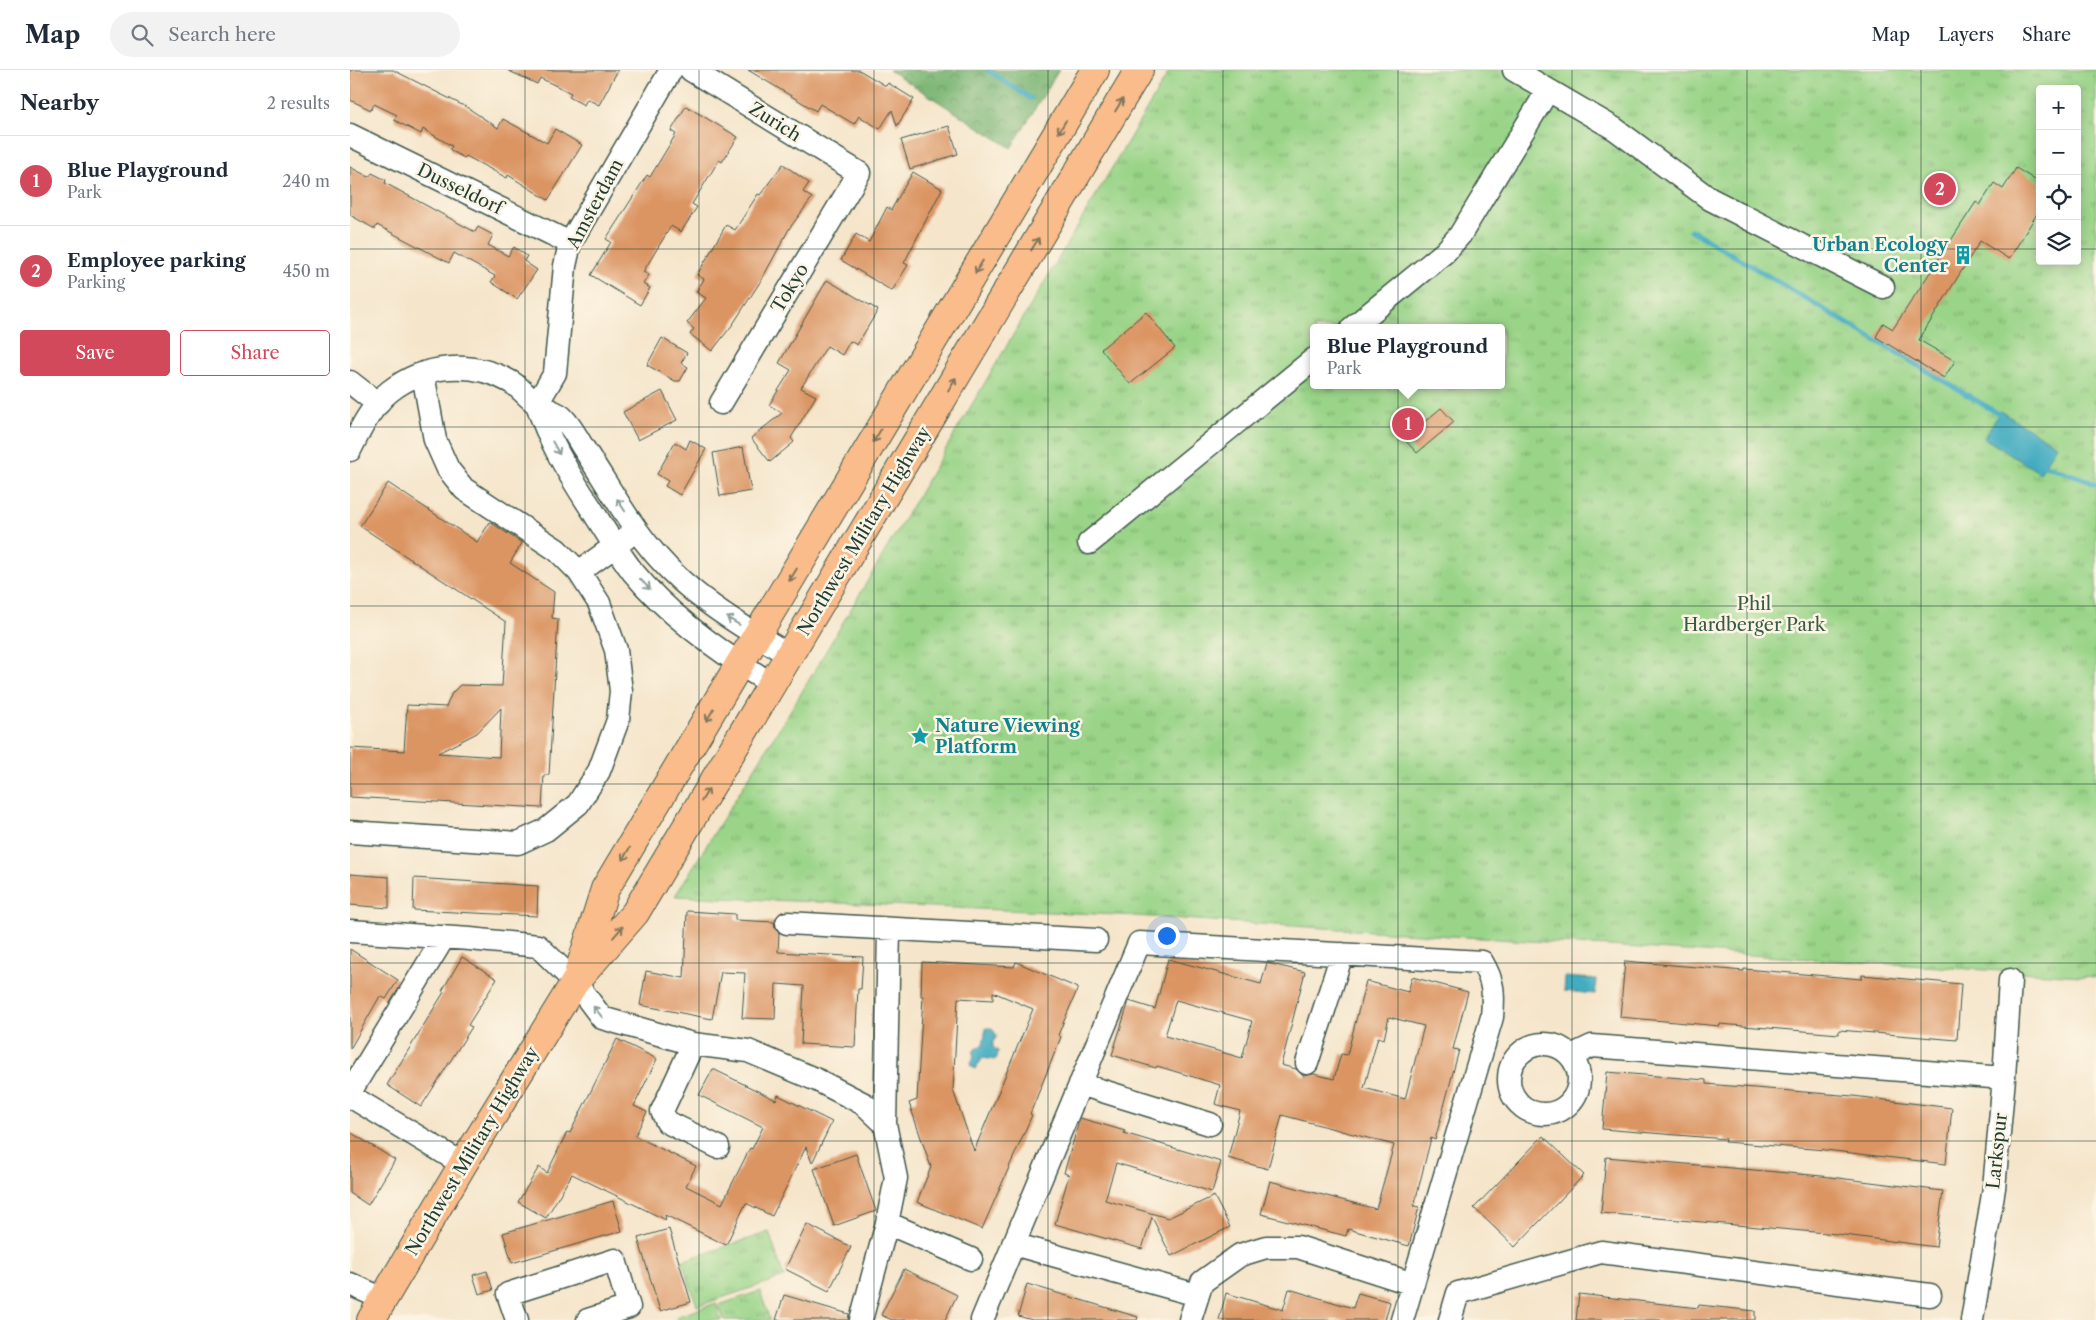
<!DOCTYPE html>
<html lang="en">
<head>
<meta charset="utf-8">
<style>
	:root { --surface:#fff; --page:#f2f2f3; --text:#1f2937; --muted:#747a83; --line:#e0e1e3; --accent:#d1495b }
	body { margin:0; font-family:"Libre Caslon Text",serif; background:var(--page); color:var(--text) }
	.controls { position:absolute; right:15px; top:15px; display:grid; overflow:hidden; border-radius:5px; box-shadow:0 2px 12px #0003 }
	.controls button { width:45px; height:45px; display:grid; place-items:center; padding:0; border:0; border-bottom:1px solid var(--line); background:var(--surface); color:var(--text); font:25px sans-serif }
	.you { position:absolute; left:816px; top:865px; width:18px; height:18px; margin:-12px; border:4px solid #fff; border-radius:50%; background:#1a73e8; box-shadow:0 0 0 8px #1a73e833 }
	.badge { display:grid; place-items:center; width:32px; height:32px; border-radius:50%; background:var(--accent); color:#fff; font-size:16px; font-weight:700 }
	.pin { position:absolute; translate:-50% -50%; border:2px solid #fff; box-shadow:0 1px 5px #0006 }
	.popup { position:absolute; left:960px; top:254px; width:195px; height:65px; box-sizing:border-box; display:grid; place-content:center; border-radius:5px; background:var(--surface); filter:drop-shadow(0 1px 4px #0005); font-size:16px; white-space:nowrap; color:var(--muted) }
	.popup b { font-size:19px; color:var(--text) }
	.popup::after { content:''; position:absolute; left:50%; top:100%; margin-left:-10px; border:10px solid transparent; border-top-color:var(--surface) }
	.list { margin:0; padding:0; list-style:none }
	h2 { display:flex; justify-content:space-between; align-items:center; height:65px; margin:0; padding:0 20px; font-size:21px }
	h2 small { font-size:16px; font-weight:400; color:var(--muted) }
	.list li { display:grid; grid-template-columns:32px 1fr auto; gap:15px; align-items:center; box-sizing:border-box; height:90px; padding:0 20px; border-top:1px solid var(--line) }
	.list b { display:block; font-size:19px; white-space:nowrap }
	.list p { margin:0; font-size:16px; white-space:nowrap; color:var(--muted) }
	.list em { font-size:16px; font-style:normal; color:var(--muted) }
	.actions { display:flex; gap:10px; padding:15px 20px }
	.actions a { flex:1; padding:11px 0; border:1px solid var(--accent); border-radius:5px; text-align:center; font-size:18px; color:var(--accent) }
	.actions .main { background:var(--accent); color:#fff }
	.icon { flex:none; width:28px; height:28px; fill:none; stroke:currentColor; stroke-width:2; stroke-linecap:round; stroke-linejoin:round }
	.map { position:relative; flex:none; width:1746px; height:1250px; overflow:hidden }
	header { display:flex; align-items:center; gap:30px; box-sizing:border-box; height:70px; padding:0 25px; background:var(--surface); border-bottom:1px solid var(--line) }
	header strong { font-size:24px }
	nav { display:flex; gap:28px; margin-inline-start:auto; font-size:18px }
	.search { width:350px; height:45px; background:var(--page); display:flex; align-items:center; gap:12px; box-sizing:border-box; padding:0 18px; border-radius:28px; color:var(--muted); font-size:19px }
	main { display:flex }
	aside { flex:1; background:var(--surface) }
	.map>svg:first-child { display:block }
	.green { fill:#9ad488; stroke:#5c885e }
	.forest { fill:url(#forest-crowns); stroke:#4d7a54 }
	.park { fill:url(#park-tufts); stroke:#5c885e; fill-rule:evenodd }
	.water { fill:#42acc1; stroke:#30747a }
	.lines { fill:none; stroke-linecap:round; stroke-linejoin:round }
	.stream { stroke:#42acc1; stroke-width:5 }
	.building { fill:#db9563; fill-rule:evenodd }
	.minor-casing { stroke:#3f564a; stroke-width:25 }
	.major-casing { stroke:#3f564a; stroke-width:30 }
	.minor { stroke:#fff; stroke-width:22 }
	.major { stroke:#f9bc8a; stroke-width:28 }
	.oneway { stroke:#81765b }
	.oneway2 { stroke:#8f9e9a }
	.grid { fill:none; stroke:#1f3d34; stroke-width:1; stroke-opacity:0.55 }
	.labels { text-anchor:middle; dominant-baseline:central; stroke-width:5; stroke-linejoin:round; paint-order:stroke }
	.street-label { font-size:18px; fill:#1f3d34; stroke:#fcf5e5 }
	.culture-label { font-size:18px; font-weight:bold; fill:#0d838f; stroke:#fcf5e5; text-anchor:end }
	.park-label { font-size:18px; fill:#385b45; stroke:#fcf5e5 }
</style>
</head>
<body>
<header>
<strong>Map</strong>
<div class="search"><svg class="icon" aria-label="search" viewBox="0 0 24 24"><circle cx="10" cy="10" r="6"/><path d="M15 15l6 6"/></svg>Search here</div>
<nav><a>Map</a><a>Layers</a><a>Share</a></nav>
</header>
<main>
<aside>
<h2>Nearby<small>2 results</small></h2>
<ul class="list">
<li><span class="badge">1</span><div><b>Blue Playground</b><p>Park</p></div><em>240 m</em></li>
<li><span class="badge">2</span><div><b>Employee parking</b><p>Parking</p></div><em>450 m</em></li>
</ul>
<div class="actions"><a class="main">Save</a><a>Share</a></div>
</aside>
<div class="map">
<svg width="1746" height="1250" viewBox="0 0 1746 1250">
	<defs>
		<pattern id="forest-crowns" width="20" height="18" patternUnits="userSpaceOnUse" patternTransform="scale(1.25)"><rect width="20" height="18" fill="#7bb674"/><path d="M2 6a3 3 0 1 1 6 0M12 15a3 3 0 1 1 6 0" fill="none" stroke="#649560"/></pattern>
		<pattern id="park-tufts" width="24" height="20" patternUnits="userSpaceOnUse" patternTransform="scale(1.25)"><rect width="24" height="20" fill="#9ad488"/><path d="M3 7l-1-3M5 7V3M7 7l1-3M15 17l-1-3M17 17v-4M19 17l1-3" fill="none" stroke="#7dad70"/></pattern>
	</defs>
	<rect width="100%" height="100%" fill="#fcf5e5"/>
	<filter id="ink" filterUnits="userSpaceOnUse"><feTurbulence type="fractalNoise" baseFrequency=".02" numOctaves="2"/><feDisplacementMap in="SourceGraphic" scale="10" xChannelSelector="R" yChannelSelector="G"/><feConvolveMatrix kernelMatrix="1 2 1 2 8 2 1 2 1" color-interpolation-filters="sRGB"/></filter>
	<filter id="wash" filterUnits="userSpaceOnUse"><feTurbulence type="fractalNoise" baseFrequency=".0096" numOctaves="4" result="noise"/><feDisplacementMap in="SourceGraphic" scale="20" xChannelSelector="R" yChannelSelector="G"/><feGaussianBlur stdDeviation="1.12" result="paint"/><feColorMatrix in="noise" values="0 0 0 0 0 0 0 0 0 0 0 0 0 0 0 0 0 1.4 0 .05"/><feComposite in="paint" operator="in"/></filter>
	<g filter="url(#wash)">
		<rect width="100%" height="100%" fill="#f5e5ca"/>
		<path class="green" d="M 366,1233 L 371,1250 L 327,1250 L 326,1247 Z"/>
		<path class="forest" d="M 539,0 L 709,0 L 661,78 Z"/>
		<path class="park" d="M 820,0 L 1746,0 L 1746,907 L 769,845 L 325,826 L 450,625 ZM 1690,19 L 1727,19 L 1727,191 L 1690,191 ZM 964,258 L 1152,258 L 1152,315 L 964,315 Z
			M 419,1162 L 434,1207 L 347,1236 L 332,1191 Z
			M 410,1221 L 420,1250 L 374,1250 L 369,1235 Z"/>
		<path class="water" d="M 1650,341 L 1706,375 L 1690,403 L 1634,368 Z
			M 1215,907 L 1246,909 L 1245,924 L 1214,921 Z
			M 636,958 L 642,958 L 647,966 L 643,972 L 643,977 L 648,981 L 647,988 L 644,990 L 633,988 L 625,999 L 620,995 L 623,990 L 624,980 L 633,974 Z"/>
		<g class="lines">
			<path class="stream" d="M 637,0 L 681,29
				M 1341,160 L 1649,344 L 1653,349
				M 1690,391 L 1694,395 L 1735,409 L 1746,415"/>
		</g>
		<g id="blocks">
			<path class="building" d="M 0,0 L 43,0 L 118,38 L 148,58 L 153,49 L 197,73 L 205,59 L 232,75 L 198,130 L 158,105 L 157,108 L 116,86 L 114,88 L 100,80 L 102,76 L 73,59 L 71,64 L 44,50 L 47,45 L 24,34 L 21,40 L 0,30 Z
				M 157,0 L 268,0 L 249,35 L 237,29 L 234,35 L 219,27 L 221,23 L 190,8 L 187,14 Z
				M 398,0 L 509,0 L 536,16 L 538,13 L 564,29 L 547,56 L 542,40 L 530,59 L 509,46 L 504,54 L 470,34 L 466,41 Z
				M 336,36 L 388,67 L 372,92 L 369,90 L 342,134 L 347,137 L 331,162 L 321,156 L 293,202 L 299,205 L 293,214 L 300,218 L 290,235 L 241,205 L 261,172 L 256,169 L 297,105 L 300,107 L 326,64 L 321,61 Z
				M 599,56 L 608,84 L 560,99 L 551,70 Z
				M 433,94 L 459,113 L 453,122 L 462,128 L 439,159 L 412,209 L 383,254 L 362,281 L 340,264 L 344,259 L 337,253 L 356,228 L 346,222 L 354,209 L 347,205 L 376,155 L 385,160 L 408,124 L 410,125 Z
				M 0,97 L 19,107 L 22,103 L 36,110 L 35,113 L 125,162 L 128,157 L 143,165 L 138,175 L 158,186 L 164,177 L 177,186 L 174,191 L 187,200 L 167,229 L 141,212 L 145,206 L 104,183 L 99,193 L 27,155 L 25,159 L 0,145 Z
				M 1666,98 L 1690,113 L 1690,139 L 1659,189 L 1630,171 L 1569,270 L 1605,291 L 1594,308 L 1526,267 L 1533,253 L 1543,259 L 1626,132 L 1630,135 L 1644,113 L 1653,119 Z
				M 563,102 L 592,119 L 554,193 L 558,195 L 542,221 L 491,190 L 506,164 L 519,172 L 537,137 L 541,140 Z
				M 477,210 L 528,240 L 507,275 L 500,271 L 492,285 L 477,276 L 451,318 L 466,326 L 441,368 L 444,372 L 420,392 L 401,368 L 432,343 L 419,335 L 441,300 L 429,293 Z
				M 796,242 L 825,278 L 780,314 L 751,279 Z
				M 312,268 L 337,283 L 331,293 L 338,297 L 330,311 L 325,311 L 297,295 Z
				M 312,321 L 327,350 L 288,370 L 273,342 Z
				M 1091,338 L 1104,352 L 1067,383 L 1054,369 Z
				M 340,370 L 356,379 L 330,425 L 315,416 L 318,411 L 307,404 L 325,372 L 336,379 Z
				M 393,377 L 401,421 L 370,426 L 363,383 Z
				M 38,413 L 127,472 L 140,452 L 172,473 L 160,493 L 204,522 L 202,548 L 208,549 L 199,705 L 194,705 L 192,738 L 0,727 L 0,678 L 54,681 L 57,635 L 96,637 L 102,623 L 110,615 L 152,616 L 156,552 L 10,456 ZM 151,638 L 149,687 L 88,683 L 127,663 Z
				M 0,804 L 39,807 L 39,838 L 0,835 Z
				M 64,808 L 188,816 L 187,846 L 63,840 Z
				M 337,841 L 385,844 L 385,850 L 424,852 L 425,858 L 429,863 L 428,882 L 513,887 L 511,919 L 508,919 L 505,977 L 451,974 L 454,916 L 426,914 L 425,949 L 392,948 L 395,903 L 371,902 L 362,949 L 290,935 L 296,901 L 334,908 Z
				M 0,879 L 48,910 L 36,929 L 30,926 L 0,979 Z
				M 112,887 L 147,909 L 118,955 L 122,957 L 71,1037 L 37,1015 L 94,922 L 92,921 Z
				M 818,889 L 911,914 L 917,893 L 955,902 L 931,995 L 946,999 L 953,1006 L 964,1004 L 984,1009 L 991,984 L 997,985 L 1016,911 L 1058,922 L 1062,907 L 1118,922 L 1103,979 L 1109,980 L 1085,1070 L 1081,1068 L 1064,1136 L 1069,1137 L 1059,1176 L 998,1159 L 996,1166 L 911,1144 L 920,1111 L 1026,1139 L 1044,1075 L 932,1045 L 918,1099 L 878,1088 L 890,1041 L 865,1034 L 870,1015 L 807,996 L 806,998 L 762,985 L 779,931 L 805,939 ZM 826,930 L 902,951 L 892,988 L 815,966 ZM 1039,947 L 1074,956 L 1055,1029 L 1014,1018 L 1028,967 L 1034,969 Z
				M 1275,891 L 1394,901 L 1394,899 L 1512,909 L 1512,905 L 1611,914 L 1607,970 L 1489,960 L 1489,964 L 1370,954 L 1370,956 L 1270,947 Z
				M 572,892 L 664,897 L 666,892 L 728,918 L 708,965 L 711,967 L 680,1044 L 682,1045 L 632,1159 L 567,1132 L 581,1097 L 559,1033 L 567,1030 L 573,926 L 571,926 ZM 643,922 L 683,939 L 624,1081 L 603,1020 L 608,928 L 643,930 Z
				M 267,969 L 307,989 L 284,1036 L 297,1042 L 285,1066 L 346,1096 L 336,1116 L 372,1134 L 400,1078 L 402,1079 L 413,1057 L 349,1025 L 363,999 L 426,1030 L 428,1025 L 482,1052 L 462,1093 L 456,1077 L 422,1146 L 396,1133 L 376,1175 L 315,1145 L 316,1150 L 222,1104 L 196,1148 L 168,1132 L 189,1097 L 197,1103 L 217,1062 L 220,1063 Z
				M 1257,1002 L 1356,1010 L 1356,1014 L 1503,1026 L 1602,1038 L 1596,1094 L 1475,1080 L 1375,1072 L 1376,1069 L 1252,1059 Z
				M 730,1048 L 775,1061 L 774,1063 L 871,1092 L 862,1122 L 766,1093 L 755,1130 L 818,1148 L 864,1126 L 880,1157 L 821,1186 L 802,1147 L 792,1179 L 705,1154 L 719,1105 L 714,1103 Z
				M 0,1062 L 45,1090 L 18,1135 L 0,1123 Z
				M 1193,1066 L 1234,1105 L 1165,1177 L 1124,1138 Z
				M 506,1084 L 526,1141 L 484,1156 L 464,1099 Z
				M 1256,1087 L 1472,1106 L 1593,1121 L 1586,1177 L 1487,1164 L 1251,1143 Z
				M 263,1131 L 272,1161 L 162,1193 L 153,1163 Z
				M 457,1154 L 501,1177 L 479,1221 L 435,1199 Z
				M 319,1159 L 341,1232 L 310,1241 L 288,1168 Z
				M 554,1199 L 607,1225 L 595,1250 L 542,1250 L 531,1245 Z
				M 137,1201 L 143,1220 L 129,1224 L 123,1205 Z
				M 677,1214 L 788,1247 L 787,1250 L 682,1250 L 668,1246 Z
				M 939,1219 L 1003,1238 L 1008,1223 L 1040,1232 L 1035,1250 L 869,1250 L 876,1223 L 933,1240 Z
				M 1229,1224 L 1348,1238 L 1349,1235 L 1405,1241 L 1405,1250 L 1226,1250 Z
				M 434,1225 L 499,1244 L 498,1250 L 426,1250 Z"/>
		</g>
	</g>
	<g filter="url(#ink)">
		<use href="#blocks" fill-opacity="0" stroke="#3f564a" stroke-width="1"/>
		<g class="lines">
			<g class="minor-casing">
				<path id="minor" d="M 341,0 L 509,103 L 371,333
					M 1164,0 L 1265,59 L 1360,129 L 1533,217
					M 0,65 L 220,173
					M 1002,258 L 1095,182 L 1110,165 L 1198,20
					M 0,312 L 28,334
					M 187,334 C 198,369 217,401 237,432 C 252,455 266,480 283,502 C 320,547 372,584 422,614
					M 187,334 L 205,303 L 215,196 L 220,173 L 321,0
					M 0,380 C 10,360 22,335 40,321 C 75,294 122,290 161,312 C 171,318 177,327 187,334 C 194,340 207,341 213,348 C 222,357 228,370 234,379 C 258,415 279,454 307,486 C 344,529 392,556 439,585
					M 739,473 L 964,289
					M 229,502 L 276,468
					M 0,762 L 168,773 L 196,760 L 228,734 L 249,701 L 268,650 L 271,621 L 266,580 L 249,533 L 229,502 L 207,480 L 114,419 L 98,399 L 85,370 L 73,304
					M 437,853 L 746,870
					M 0,861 L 120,869 L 188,876 L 225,912 L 252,948 L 343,974 L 398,981 L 467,1010 L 514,1034 L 535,1054 L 546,1108 L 537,1153 L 511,1250
					M 343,974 L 312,1041 L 317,1052 L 368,1077
					M1159 1009a35 35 0 1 1 70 0a35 35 0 1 1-70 0Z
					M 1221,986 L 1242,976 L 1654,1008
					M 957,993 L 992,884
					M 730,1014 L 860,1054
					M 0,1022 L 94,867
					M 0,1026 L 113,1094
					M 535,1054 L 539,859
					M 537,1153 L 621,1189
					M 663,1174 L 847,1225
					M 0,1214 L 33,1229
					M 167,1250 L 158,1224 L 265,1190 L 279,1237 L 238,1250
					M 632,1250 L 789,873 L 1132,892 C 1144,912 1144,924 1142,947 L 1052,1250
					M 840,1250 L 852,1212 L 890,1185 L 916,1177 L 948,1177 L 1063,1214
					M 1100,1250 L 1108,1223 L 1251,1182 L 1580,1225
					M 1622,1250 L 1644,1118 L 1654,1008 L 1660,910"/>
			</g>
			<g class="major-casing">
				<path id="major" d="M 229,901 L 255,819 L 745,0
					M 21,1250 L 113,1094 L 225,912 L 285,843 L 789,0"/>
			</g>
			<use href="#minor" class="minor"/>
			<use href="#major" class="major"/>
		</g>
		<defs><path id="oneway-shaft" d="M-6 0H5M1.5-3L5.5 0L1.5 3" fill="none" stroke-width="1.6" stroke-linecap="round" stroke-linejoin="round" transform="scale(1.25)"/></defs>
		<g class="oneway">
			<use href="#oneway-shaft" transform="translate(769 35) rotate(-59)"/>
			<use href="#oneway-shaft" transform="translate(712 57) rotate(121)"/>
			<use href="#oneway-shaft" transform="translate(685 174) rotate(-59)"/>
			<use href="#oneway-shaft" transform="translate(629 197) rotate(121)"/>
			<use href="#oneway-shaft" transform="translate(602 314) rotate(-59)"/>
			<use href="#oneway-shaft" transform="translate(527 366) rotate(121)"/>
			<use href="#oneway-shaft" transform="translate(443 505) rotate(121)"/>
			<use href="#oneway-shaft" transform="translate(360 645) rotate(121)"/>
			<use href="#oneway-shaft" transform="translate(355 725) rotate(-59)"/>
			<use href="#oneway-shaft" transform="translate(276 784) rotate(121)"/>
			<use href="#oneway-shaft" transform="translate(268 862) rotate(-49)"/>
		</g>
		<g class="oneway2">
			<use href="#oneway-shaft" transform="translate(206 378) rotate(61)"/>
			<use href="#oneway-shaft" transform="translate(271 435) rotate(-123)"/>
			<use href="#oneway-shaft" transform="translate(295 514) rotate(46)"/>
			<use href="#oneway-shaft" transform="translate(383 551) rotate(-149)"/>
			<use href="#oneway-shaft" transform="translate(248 942) rotate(-129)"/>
		</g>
	</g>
	<path class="grid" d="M 175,0 L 175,1250M 349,0 L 349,1250M 524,0 L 524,1250M 698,0 L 698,1250M 873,0 L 873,1250M 1048,0 L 1048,1250M 1222,0 L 1222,1250M 1397,0 L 1397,1250M 1571,0 L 1571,1250M 0,179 L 1690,179M 1727,179 L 1746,179M 0,357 L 1746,357M 0,536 L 1746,536M 0,714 L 1746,714M 0,893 L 1746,893M 0,1071 L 1746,1071"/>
	<defs>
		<g id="building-bare" transform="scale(1.5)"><path d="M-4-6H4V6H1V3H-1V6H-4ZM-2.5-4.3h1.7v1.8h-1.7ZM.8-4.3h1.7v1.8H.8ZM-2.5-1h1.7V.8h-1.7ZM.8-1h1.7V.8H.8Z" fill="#0f9aa8" stroke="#fcf5e5" stroke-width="2.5" paint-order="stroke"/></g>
		<g id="sight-bare" transform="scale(1.5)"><path d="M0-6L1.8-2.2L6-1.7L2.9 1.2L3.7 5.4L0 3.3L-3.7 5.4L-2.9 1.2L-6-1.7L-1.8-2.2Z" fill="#0f9aa8" stroke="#fcf5e5" stroke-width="2.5" paint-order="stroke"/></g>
	</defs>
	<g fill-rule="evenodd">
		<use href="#building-bare" x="1613" y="185"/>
		<use href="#sight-bare" x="570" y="666"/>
	</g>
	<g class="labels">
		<g class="street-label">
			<text transform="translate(425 52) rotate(32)">Zurich</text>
			<text transform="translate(110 119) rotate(26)">Dusseldorf</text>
			<text transform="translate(245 134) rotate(-62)">Amsterdam</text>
			<text transform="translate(440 218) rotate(-59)">Tokyo</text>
			<text transform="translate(514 461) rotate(-59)">Northwest Military Highway</text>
			<text transform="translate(122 1081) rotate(-59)">Northwest Military Highway</text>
			<text transform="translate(1647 1081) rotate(-84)">Larkspur</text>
		</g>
		<g class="culture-label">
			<text x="1598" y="175">Urban Ecology<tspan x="1598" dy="21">Center</tspan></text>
			<text x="585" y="656" text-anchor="start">Nature Viewing<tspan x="585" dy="21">Platform</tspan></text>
		</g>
		<g class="park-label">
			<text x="1404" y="534">Phil<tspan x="1404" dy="21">Hardberger Park</tspan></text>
		</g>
	</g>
</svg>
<div class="controls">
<button>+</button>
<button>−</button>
<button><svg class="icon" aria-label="locate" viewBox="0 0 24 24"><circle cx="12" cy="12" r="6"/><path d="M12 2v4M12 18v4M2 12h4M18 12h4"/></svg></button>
<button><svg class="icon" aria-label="layers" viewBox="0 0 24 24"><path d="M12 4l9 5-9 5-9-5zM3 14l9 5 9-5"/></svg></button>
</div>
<div class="you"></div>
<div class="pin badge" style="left:1058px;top:354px">1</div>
<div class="popup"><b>Blue Playground</b>Park</div>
<div class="pin badge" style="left:1590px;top:119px">2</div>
</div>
</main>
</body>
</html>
